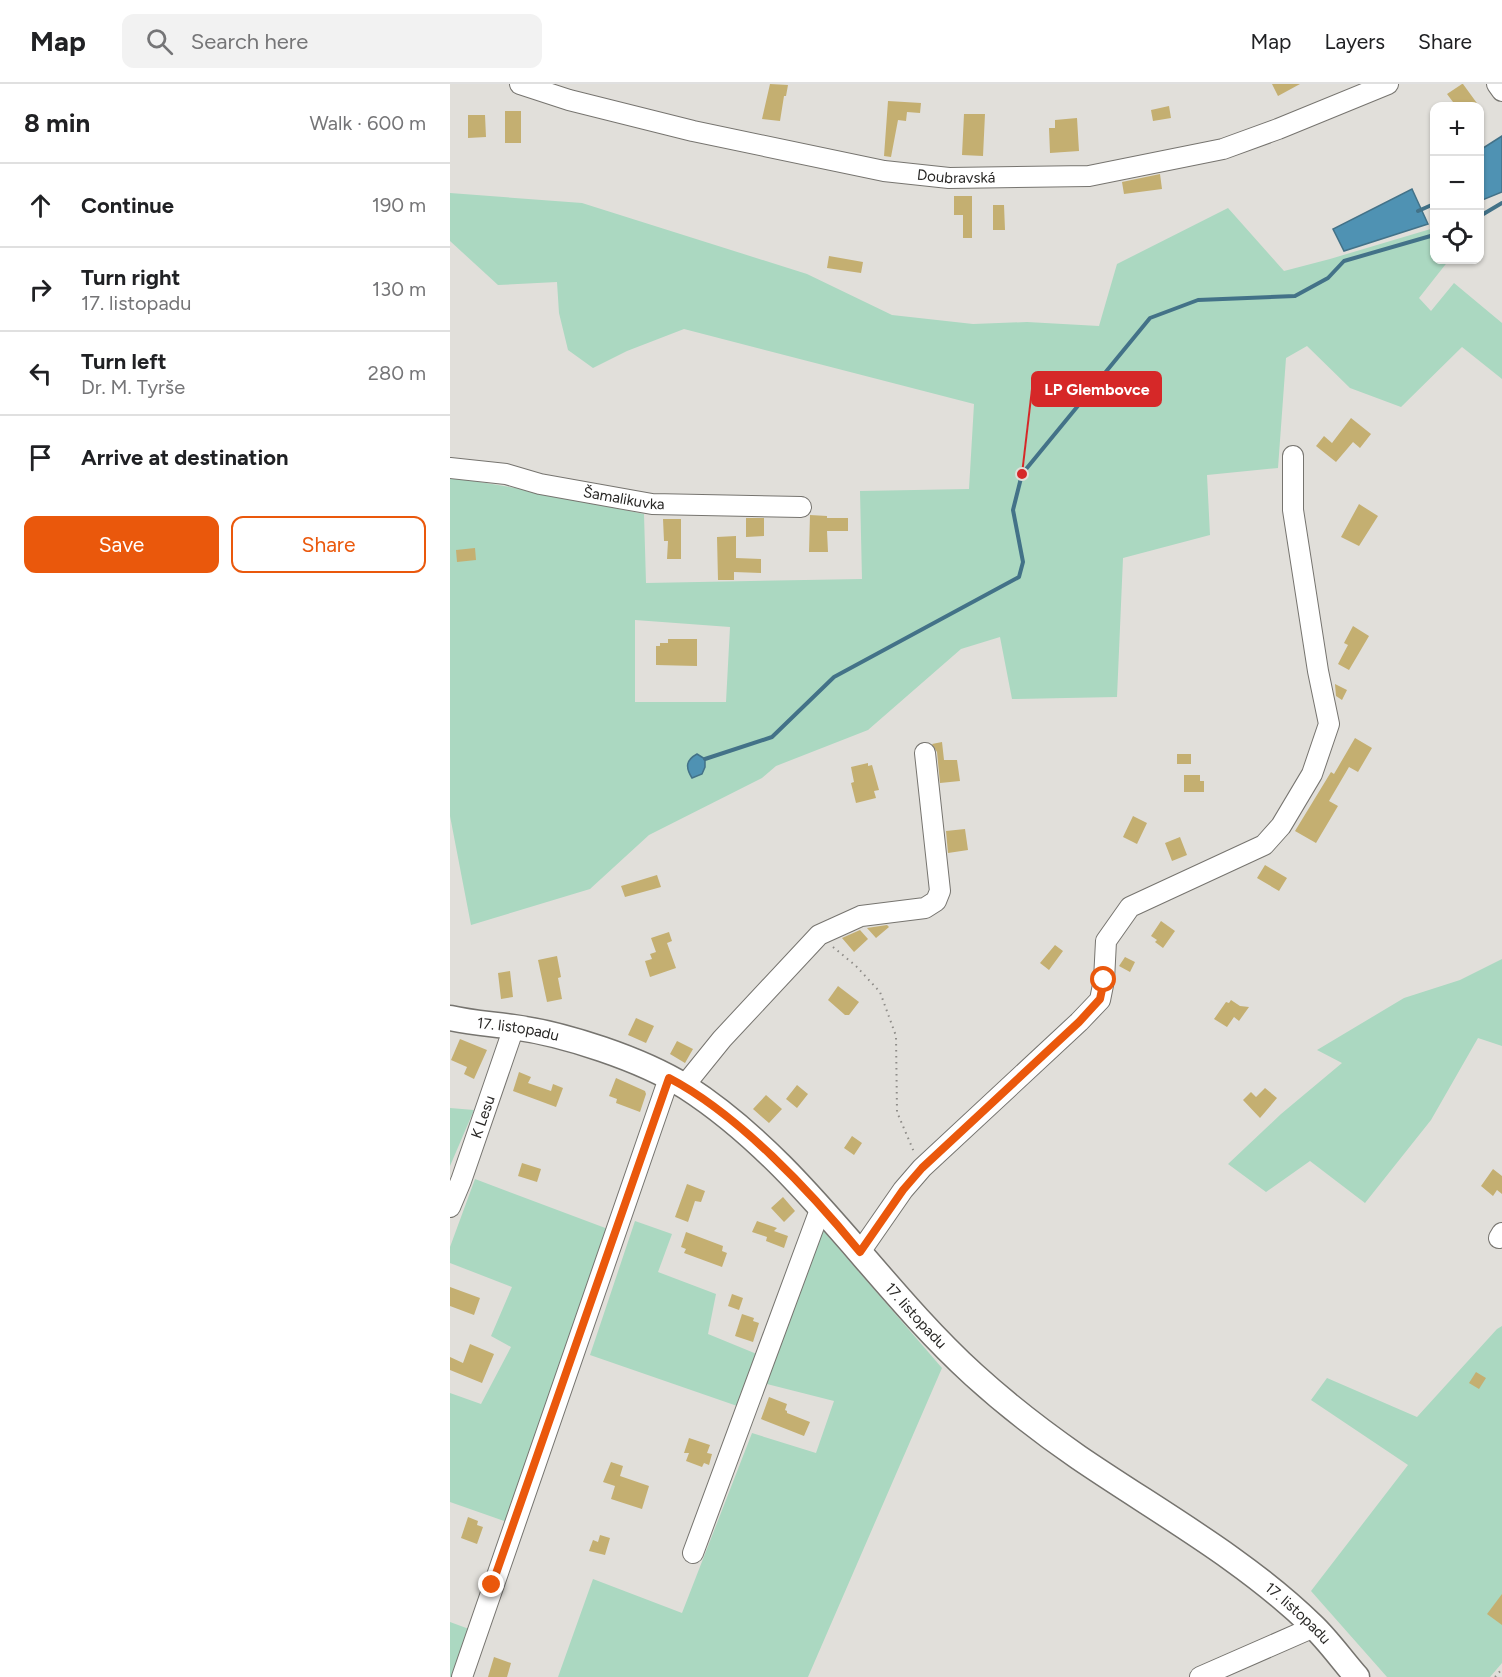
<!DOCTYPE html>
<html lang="en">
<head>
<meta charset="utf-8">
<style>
	:root { --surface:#fff; --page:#f2f2f2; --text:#202124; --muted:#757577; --line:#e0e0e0; --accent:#ea580c }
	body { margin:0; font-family:Figtree,sans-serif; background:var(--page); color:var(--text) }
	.controls { position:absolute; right:18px; top:18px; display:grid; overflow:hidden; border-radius:12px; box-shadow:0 2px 4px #0004 }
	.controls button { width:54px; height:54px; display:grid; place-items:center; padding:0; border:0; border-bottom:2px solid var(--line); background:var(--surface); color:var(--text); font:30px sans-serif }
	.stop { position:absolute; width:18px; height:18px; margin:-14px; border:4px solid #ea580c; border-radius:50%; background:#fff }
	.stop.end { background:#ea580c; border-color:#fff; box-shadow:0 2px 6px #0008 }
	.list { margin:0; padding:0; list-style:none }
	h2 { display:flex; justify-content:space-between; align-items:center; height:78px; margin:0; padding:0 24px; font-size:26px }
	h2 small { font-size:20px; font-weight:400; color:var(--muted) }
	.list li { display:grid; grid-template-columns:39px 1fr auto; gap:18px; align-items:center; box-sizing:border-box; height:84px; padding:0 24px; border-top:2px solid var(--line) }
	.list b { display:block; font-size:22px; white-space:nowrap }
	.list p { margin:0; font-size:20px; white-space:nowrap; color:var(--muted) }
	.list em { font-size:20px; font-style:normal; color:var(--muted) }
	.actions { display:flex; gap:12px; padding:18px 24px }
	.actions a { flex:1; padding:14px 0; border:2px solid var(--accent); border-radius:12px; text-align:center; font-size:21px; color:var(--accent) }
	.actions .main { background:var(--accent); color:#fff }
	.icon { flex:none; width:33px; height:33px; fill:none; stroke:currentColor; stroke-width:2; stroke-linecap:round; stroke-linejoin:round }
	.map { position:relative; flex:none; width:1052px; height:1593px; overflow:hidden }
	header { display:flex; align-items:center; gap:36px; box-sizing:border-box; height:84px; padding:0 30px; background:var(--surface); border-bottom:2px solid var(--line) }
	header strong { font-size:28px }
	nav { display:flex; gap:33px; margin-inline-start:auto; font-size:21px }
	.search { width:420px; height:54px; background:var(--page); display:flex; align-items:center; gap:15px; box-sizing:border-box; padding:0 21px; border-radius:12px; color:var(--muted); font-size:22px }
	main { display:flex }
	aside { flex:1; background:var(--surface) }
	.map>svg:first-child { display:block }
	.green { fill:#abd8c1; fill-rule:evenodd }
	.water { fill:#4f92b3; stroke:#437288; stroke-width:1.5 }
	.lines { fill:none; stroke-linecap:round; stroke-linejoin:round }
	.stream { stroke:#437288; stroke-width:4 }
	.building { fill:#c4af71 }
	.minor-casing { stroke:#76746f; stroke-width:22 }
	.major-casing { stroke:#76746f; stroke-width:27 }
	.path { stroke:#8e8c88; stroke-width:2; stroke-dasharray:1.5 4.5; stroke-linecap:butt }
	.minor { stroke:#fff; stroke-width:20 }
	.major { stroke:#fff; stroke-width:24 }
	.route { stroke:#ea580c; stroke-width:8 }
	.labels { text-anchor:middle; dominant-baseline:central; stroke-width:4.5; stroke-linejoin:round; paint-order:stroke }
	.street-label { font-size:15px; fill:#282725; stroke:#e1dfda }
	.leader { fill:none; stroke:#d62828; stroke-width:2 }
	.callout-dot { fill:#d62828; stroke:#e1dfda; stroke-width:2 }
	.callout { fill:#d62828; stroke:#d62828; stroke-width:2 }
	.callout-label { font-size:16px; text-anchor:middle; font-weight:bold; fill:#fff }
</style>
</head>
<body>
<header>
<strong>Map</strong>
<div class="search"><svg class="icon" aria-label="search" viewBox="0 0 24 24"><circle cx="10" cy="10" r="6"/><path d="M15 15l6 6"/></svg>Search here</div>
<nav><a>Map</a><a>Layers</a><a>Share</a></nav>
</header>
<main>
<aside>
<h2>8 min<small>Walk · 600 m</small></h2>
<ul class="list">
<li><svg class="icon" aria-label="ahead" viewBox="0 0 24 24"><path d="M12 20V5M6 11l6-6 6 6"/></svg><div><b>Continue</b></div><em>190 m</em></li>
<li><svg class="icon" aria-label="right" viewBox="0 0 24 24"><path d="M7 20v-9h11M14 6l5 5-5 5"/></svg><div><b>Turn right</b><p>17. listopadu</p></div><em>130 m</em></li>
<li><svg class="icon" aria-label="left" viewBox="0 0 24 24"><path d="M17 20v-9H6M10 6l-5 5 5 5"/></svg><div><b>Turn left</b><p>Dr. M. Tyrše</p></div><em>280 m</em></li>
<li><svg class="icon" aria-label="arrive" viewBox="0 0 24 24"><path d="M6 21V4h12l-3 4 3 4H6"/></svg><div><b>Arrive at destination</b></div></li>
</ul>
<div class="actions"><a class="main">Save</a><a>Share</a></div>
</aside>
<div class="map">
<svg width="1052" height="1593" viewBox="0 0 1052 1593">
	<rect width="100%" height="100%" fill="#e1dfda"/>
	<path class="green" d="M 0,109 L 132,119 L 357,190 L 442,231 L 523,240 L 577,238 L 649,242 L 667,180 L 778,124 L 834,187 L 880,175 L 984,144 L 984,176 L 999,176 L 969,214 L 981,227 L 1004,199 L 1052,239 L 1052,295 L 1012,263 L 951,323 L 900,304 L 857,262 L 836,274 L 828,384 L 757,391 L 760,451 L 673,474 L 667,613 L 562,615 L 550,553 L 511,565 L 418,646 L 326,682 L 312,694 L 199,751 L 140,805 L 21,841 L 0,732 L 0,393 L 90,408 L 194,430 L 196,499 L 412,495 L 410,407 L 519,405 L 524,320 L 234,245 L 177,267 L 143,284 L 118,266 L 109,229 L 107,198 L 48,201 L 0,157 ZM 185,536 L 280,543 L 276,618 L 185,618 Z
		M 1052,875 L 1052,962 L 1028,954 L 981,1036 L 915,1119 L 860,1077 L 816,1108 L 778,1080 L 831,1030 L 892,979 L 867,966 L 954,914 L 1010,896 Z
		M 0,1024 L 24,1026 L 0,1082 Z
		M 25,1095 L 158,1145 L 57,1438 L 0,1418 L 0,1309 L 31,1320 L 61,1263 L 41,1252 L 62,1203 L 0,1179 L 0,1163 Z
		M 185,1137 L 222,1150 L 208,1188 L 266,1210 L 258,1250 L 314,1273 L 371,1144 L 492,1284 L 358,1593 L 108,1593 L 143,1495 L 232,1529 L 302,1349 L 366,1369 L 384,1317 L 305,1297 L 293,1324 L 140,1271 Z
		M 1052,1242 L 1052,1579 L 1040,1593 L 937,1593 L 861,1507 L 958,1381 L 861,1316 L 877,1294 L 967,1333 L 1047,1245 Z
		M 0,1538 L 19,1545 L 4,1593 L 0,1593 Z"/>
	<path class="water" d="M 1052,52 L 1052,108 L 1030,117 L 1030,66 Z
		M 962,105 L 978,140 L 894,167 L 883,145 Z
		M 247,670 L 255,675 L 255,683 L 252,690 L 242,694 C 235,683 236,676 247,670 Z"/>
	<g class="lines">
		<path class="stream" d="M 968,127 L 984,120
			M 1030,132 L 1052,119
			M 255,675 L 322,653 L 384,593 L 569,493 L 573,478 L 563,426 L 572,390 L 700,234 L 748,216 L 845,212 L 878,194 L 894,177 L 984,151"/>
	</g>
	<path class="building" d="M 320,0 L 338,1 L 336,12 L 334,12 L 330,37 L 312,35 Z
		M 822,0 L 850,0 L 828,12 Z
		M 1012,0 L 1013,0 L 1029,22 L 1006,22 L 997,10 Z
		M 438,17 L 471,19 L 470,29 L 457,28 L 456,37 L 448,36 L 441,73 L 434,72 Z
		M 719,22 L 721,34 L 703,37 L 701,26 Z
		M 55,27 L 71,27 L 71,59 L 55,59 Z
		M 514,30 L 535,30 L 533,72 L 512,71 Z
		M 18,31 L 35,31 L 36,53 L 18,54 Z
		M 627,34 L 629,67 L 600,69 L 599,44 L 605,44 L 605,36 Z
		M 710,90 L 712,105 L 674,110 L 672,98 Z
		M 504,112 L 522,112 L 522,154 L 513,154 L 513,131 L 504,131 Z
		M 543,121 L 554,121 L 555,146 L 543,146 Z
		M 379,172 L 413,178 L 411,189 L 377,184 Z
		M 901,334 L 921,350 L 910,364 L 903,358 L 886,378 L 866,362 L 874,352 L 882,359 Z
		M 909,420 L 928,432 L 909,462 L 891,453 Z
		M 360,431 L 377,432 L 377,434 L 398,434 L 398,447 L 377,447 L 378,468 L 359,468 Z
		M 296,434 L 314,434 L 314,452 L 296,453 Z
		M 213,435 L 231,435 L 231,475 L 217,475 L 218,457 L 214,457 Z
		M 286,452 L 286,474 L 311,475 L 311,489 L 284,488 L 284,496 L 268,496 L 267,453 Z
		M 25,464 L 26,476 L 7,478 L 6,466 Z
		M 903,542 L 919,552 L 899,586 L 888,580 L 898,561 L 894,559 Z
		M 218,555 L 247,555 L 247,582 L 206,581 L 206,562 L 210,562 L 210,559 L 218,559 Z
		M 885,600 L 897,606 L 892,616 L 886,612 Z
		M 905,654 L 922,664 L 908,688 L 899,683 L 879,717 L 888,722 L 866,759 L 845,747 L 881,688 L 884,690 Z
		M 492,658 L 494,676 L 507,676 L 510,697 L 490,699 L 487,668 L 482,660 Z
		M 727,670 L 741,670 L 741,680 L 727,680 Z
		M 418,679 L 418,682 L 422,681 L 429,706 L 424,707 L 426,714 L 406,719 L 401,699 L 404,698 L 401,683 Z
		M 734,691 L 750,691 L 750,697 L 754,697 L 754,708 L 734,708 Z
		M 683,732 L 697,739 L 687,760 L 673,753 Z
		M 515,745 L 518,766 L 498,769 L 496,747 Z
		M 730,753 L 737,771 L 722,777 L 715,759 Z
		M 815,781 L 837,794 L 829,807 L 807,794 Z
		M 207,791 L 211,803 L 175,813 L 171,802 Z
		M 711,837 L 725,847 L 713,864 L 705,858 L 707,856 L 701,852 Z
		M 437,841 L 439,843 L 426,854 L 417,844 Z
		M 410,846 L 418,855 L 404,868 L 392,854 Z
		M 219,848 L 222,857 L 217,859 L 226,884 L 200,893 L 195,877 L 202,875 L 200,870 L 206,868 L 201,854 Z
		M 605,861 L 613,867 L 599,886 L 590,879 Z
		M 107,872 L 111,893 L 108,894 L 112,915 L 97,918 L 88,876 Z
		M 675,873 L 685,878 L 680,888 L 669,882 Z
		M 60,887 L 63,913 L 51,915 L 48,889 Z
		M 388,902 L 409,918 L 399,931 L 395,931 L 378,916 Z
		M 781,916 L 790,922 L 799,923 L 789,937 L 784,933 L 777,943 L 764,935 L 776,918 L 779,919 Z
		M 186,934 L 204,942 L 196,959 L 178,951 Z
		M 10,955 L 37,966 L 24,995 L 14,990 L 17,983 L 1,976 Z
		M 227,957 L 243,965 L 235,979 L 220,970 Z
		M 69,988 L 81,993 L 78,999 L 101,1007 L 103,1000 L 113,1004 L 106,1023 L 63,1007 Z
		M 166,994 L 195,1007 L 196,1010 L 190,1028 L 166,1019 L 167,1015 L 159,1012 Z
		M 347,1001 L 358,1010 L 347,1024 L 336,1015 Z
		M 815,1004 L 827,1014 L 810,1034 L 793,1016 L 801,1008 L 806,1013 Z
		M 316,1011 L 332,1025 L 319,1039 L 303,1025 Z
		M 402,1052 L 412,1059 L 404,1071 L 394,1064 Z
		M 72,1079 L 91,1085 L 87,1098 L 68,1092 Z
		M 1043,1085 L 1052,1092 L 1052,1110 L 1047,1106 L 1043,1112 L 1031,1102 Z
		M 237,1100 L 255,1107 L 251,1118 L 245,1117 L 238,1138 L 225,1133 Z
		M 333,1113 L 345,1127 L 334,1138 L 321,1124 Z
		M 307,1137 L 327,1144 L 324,1147 L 338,1152 L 334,1164 L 316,1157 L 317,1153 L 302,1148 Z
		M 236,1148 L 273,1162 L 272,1167 L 277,1169 L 272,1183 L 234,1169 L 236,1165 L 231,1163 Z
		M 0,1203 L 30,1214 L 24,1231 L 0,1222 Z
		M 282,1210 L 293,1214 L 289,1226 L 278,1222 Z
		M 292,1230 L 304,1234 L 303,1237 L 309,1239 L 303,1258 L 285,1252 Z
		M 20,1260 L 44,1270 L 32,1299 L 0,1286 L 0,1273 L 13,1279 Z
		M 1026,1288 L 1036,1294 L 1029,1305 L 1019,1299 Z
		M 319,1313 L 337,1320 L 335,1326 L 337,1327 L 337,1329 L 360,1338 L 354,1352 L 311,1335 Z
		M 239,1354 L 260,1361 L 257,1369 L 262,1370 L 259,1381 L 254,1379 L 252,1383 L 236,1377 L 239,1369 L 234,1369 Z
		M 161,1378 L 173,1382 L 170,1392 L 199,1402 L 192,1425 L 161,1415 L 165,1402 L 153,1398 Z
		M 18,1433 L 28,1437 L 27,1441 L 33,1443 L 27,1460 L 11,1454 Z
		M 150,1451 L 160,1454 L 155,1471 L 139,1467 L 143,1456 L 148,1458 Z
		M 1052,1510 L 1052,1541 L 1037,1530 Z
		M 44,1573 L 61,1579 L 57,1593 L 38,1593 Z"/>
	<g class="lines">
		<g class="minor-casing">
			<g id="minor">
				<path id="s1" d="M 70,0 L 119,16 L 243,47 L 434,87 L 499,94 L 639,92 L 773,65 L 828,45 L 938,0"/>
				<path d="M 1047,0 L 1052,7"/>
				<path id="s2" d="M 0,384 L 56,390 L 90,400 L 202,420 L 351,423"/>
				<path d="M 234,1002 L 272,955 L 369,851 L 411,832 L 475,824 L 486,817 L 490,807 L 475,669"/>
				<path id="s3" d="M 0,1123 L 11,1097 L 64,943"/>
				<path d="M 1049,1154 L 1052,1149"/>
				<path d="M 410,1168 L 453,1106 L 472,1084 L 629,938 L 650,916 L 654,896 L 656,857 L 680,823 L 814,761 L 831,742 L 862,690 L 879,640 L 868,587 L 843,426 L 843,372"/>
				<path d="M 243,1469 L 371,1123"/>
				<path d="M 12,1593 L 219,994"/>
				<path d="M 750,1593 L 864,1543"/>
			</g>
		</g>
		<g class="major-casing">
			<g id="major">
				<path id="s4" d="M 0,934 C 21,939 42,940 63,943 C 115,950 191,975 236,1003 C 352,1078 424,1200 524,1291 C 557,1321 592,1348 628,1373 C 707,1427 793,1474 862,1541 C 878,1556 892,1576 907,1593"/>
			</g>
		</g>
		<path class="path" d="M 383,863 L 406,882 L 430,908 L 446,952 L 447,1028 L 464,1068
			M 1045,1593 L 1052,1585"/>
		<use href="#minor" class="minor"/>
		<use href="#major" class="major"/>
	</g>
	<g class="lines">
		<path class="route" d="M 42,1501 L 219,994 C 288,1030 361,1108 410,1168 L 453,1106 L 472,1084 L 629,938 L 650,915 L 654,896"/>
	</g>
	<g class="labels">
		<g class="street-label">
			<text stroke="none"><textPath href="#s1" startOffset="447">Doubravská</textPath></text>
			<text stroke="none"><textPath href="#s2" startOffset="177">Šamalikuvka</textPath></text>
			<text stroke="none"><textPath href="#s4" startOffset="69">17. listopadu</textPath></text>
			<text stroke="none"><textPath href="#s3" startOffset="96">K Lesu</textPath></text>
			<text stroke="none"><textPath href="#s4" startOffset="573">17. listopadu</textPath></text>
			<text stroke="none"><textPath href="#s4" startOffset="1059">17. listopadu</textPath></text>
		</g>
	</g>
	<path class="leader" d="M572 390L582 305"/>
	<circle class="callout-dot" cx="572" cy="390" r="6"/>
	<rect class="callout" x="582" y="288" width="129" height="34" rx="6"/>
	<g class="callout-label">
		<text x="647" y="311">LP Glembovce</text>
	</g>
</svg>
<div class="controls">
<button>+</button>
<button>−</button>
<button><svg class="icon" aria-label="locate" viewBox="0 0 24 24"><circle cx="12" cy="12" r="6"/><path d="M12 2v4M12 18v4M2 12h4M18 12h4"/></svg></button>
</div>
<div class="stop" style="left:654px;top:896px"></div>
<div class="stop end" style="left:42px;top:1501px"></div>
</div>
</main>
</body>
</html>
